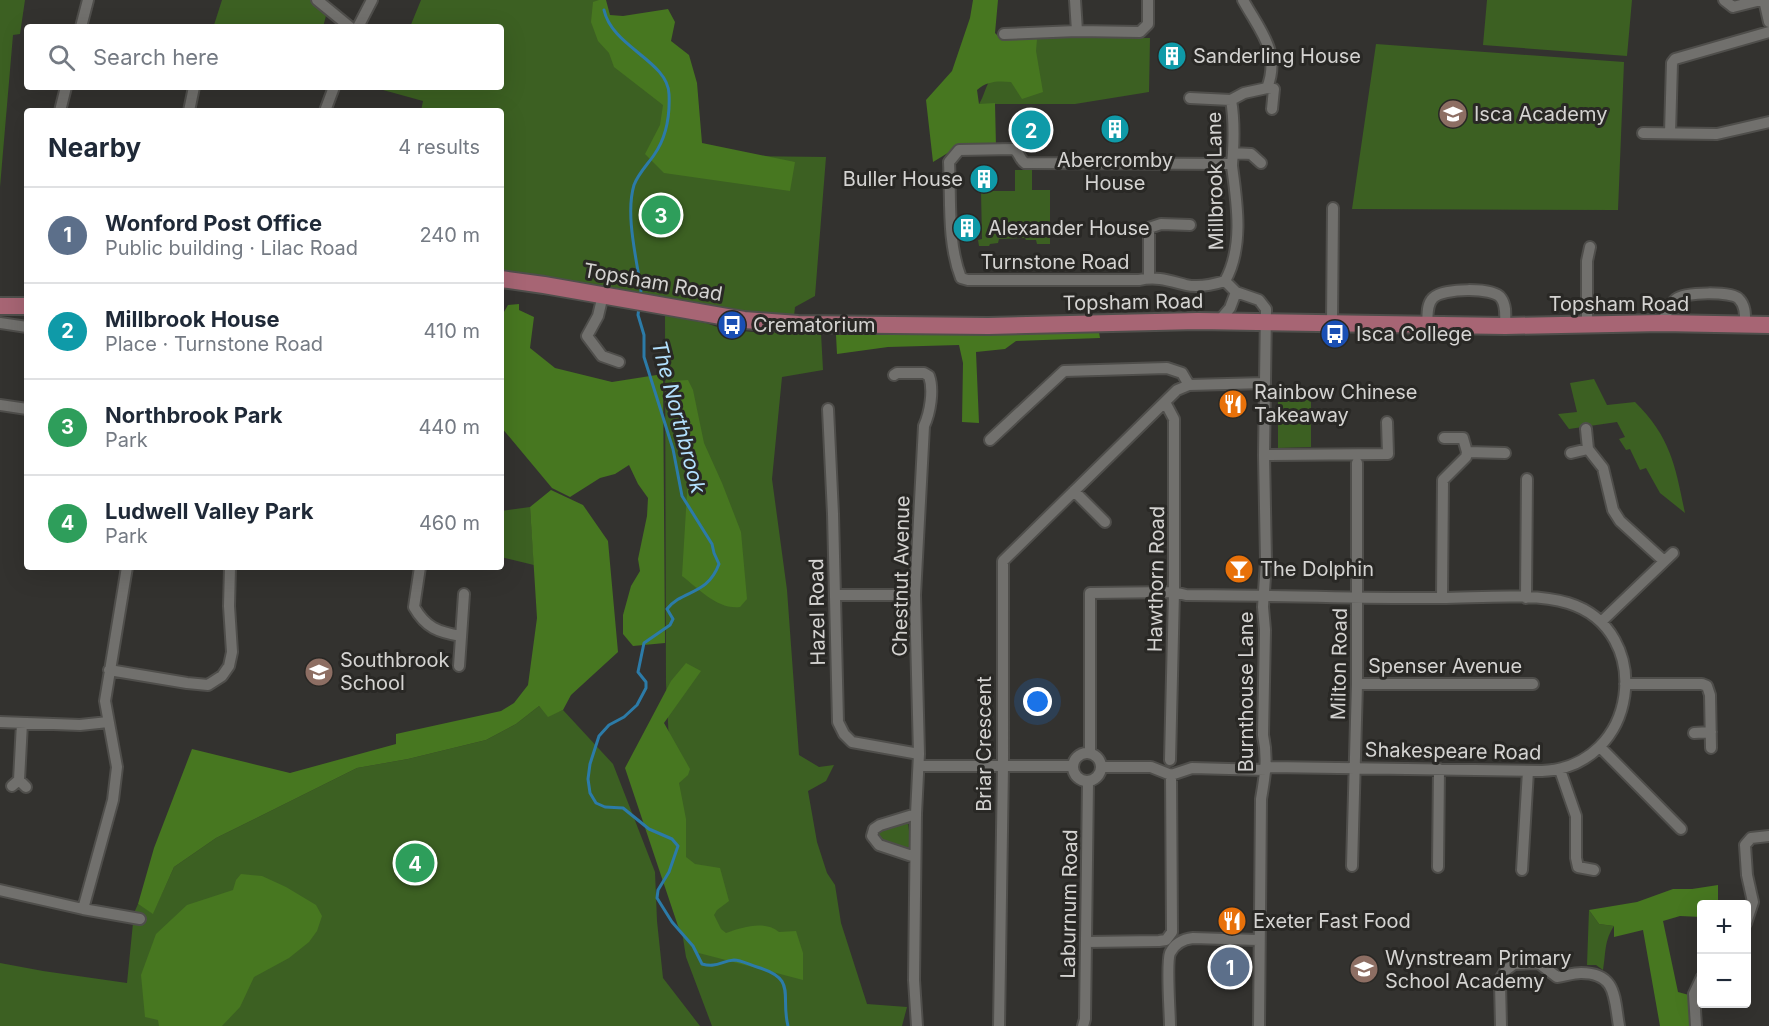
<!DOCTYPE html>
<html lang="en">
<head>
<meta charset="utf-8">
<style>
	:root { --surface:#fff; --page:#f6f6f7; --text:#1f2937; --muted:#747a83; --line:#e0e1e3; --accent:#7f5c68 }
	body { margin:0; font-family:Inter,sans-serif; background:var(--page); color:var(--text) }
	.controls { position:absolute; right:18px; bottom:18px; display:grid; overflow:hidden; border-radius:6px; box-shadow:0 6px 24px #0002 }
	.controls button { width:54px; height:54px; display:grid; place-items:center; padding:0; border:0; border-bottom:2px solid var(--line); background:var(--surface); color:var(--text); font:30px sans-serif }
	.you { position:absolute; left:1038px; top:702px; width:21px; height:21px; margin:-15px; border:4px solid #fff; border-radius:50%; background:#1a73e8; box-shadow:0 0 0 9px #1a73e833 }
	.badge { display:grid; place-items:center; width:39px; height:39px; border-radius:50%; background:var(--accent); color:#fff; font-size:20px; font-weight:700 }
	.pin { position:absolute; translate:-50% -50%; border:3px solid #fff; box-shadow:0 2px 6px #0006 }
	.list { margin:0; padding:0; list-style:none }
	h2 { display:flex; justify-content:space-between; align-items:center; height:78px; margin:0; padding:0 24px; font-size:26px }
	h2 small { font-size:20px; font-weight:400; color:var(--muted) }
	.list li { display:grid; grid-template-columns:39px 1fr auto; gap:18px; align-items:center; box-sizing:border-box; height:96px; padding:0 24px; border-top:2px solid var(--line) }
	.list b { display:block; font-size:22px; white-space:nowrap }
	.list p { margin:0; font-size:20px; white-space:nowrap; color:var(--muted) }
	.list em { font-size:20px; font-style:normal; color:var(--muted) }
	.icon { flex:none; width:33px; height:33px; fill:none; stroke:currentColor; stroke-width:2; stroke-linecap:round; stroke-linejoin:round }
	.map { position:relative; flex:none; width:1769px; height:1026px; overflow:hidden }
	.search { position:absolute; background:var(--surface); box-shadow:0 6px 24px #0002; left:24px; top:24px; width:480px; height:66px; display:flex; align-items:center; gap:15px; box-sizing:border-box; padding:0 21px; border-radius:6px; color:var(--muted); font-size:22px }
	.panel { position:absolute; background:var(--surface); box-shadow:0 6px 24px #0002; left:24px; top:108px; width:480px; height:462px; border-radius:6px }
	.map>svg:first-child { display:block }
	.green { fill:#3c6022 }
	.forest { fill:#477720 }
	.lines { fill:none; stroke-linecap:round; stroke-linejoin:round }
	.stream { stroke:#2c7ba8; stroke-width:3 }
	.minor-casing { stroke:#4f4e4b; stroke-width:14 }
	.primary-casing { stroke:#4f4e4b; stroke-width:20 }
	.minor { stroke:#71706d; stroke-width:10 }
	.primary { stroke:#a76574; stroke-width:16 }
	.labels { text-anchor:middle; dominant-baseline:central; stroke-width:6; stroke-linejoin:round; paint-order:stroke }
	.poi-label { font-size:20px; fill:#d4d3d1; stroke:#292825; text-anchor:start }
	.street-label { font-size:20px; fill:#d4d3d1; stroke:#292825 }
	.water-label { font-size:21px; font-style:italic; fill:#b2e0fe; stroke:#292825 }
</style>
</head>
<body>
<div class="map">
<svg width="1769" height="1026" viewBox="0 0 1769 1026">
	<rect width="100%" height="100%" fill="#33322f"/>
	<path class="green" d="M 0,0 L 25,0 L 20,34 L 13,35 L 0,187 Z
		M 222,0 L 310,0 L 327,12 L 323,27 L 220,27 L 214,25 Z
		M 421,0 L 601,0 L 604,14 L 658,71 L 679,155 L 826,157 L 815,296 L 795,307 L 794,316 L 739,312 L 501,272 L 501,111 L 421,111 L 423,101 L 383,90 L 385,87 L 501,87 L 501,27 L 410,27 Z
		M 1487,0 L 1632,0 L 1627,56 L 1483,45 Z
		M 1000,38 L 1150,38 L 1149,92 L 1075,104 L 979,104 C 984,96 985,88 990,80 Z
		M 1376,44 L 1624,62 L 1618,210 L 1352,209 Z
		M 1015,170 L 1032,170 L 1032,190 L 1050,190 L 1050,244 L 1037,244 L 1036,240 L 1026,240 L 1025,238 L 999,239 L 998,243 L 990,244 L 989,246 L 979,246 L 978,240 L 982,239 L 981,191 L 1015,191 Z
		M 665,315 L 706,323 L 723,329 L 753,332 L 821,333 L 823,370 L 782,377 L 772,479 L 787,590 L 799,755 L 819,767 L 834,765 L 826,781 L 808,791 L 817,842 L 827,873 L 835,885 L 841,923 L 867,1004 L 907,1007 L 902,1026 L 712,1026 L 686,957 L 677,900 L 666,683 Z
		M 1594,379 L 1607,405 L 1635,402 C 1671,438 1675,465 1685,513 L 1660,493 L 1646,468 L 1640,470 L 1630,449 L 1626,450 L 1619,439 L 1625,437 L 1617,422 L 1569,429 L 1558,414 L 1577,412 L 1570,383 Z
		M 1311,398 L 1311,447 L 1278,448 L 1278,399 Z
		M 530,507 L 534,565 L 501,557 L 501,511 Z
		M 539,706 L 548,716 L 563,710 L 613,764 L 655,872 L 657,921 L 663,978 L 700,1026 L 0,1026 L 0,963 L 43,971 L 127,983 L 134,913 L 138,904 L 153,913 L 174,867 L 216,838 L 357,768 L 408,759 L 486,740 L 516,724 Z
		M 908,822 L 911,848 L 881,842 L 877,837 L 878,831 Z
		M 1589,910 L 1599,924 L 1614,926 C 1604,941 1606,953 1603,970 L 1596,965 L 1587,965 Z"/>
	<path class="forest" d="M 599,0 L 606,0 L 610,15 L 623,16 L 668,9 L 675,22 L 671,41 L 689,55 L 697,83 L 702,143 L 795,162 L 790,191 L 664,173 L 645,154 L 660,125 L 663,105 L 614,67 L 609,53 L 598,41 L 591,22 L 593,2 Z
		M 973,0 L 998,0 L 995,33 L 999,37 L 1037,39 L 1036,51 L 1043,92 L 1022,99 L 1011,82 C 998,81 987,81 977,90 L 979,104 L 995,103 L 996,147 L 956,148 L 933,162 L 926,100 L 952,71 L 970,18 Z
		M 519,304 L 519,310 L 534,317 L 530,348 L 555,368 L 612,382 L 663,374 L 665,643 L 633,646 L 623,634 L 623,615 L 631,586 L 640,571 L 638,559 L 647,516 L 648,498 L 638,484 L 629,465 L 615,474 L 600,478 L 570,497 L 552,488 L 501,427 L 501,317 L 508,305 Z
		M 1099,332 L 1100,338 L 1016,341 L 1005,349 L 976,352 L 979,423 L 962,422 L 963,363 L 959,345 L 888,347 L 837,354 L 836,335 L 1001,335 Z
		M 688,380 L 693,390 L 704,443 L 722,483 L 741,532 L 747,599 L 740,607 C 718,610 699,589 682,576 L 688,477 L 671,399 L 672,381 Z
		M 551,490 L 583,505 L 608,541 L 618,652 L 571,695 L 563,710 L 548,717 L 539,706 L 516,724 L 486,740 L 408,759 L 357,768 L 216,838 L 174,867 L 153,914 L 138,904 L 154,848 L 192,749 L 290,773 L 396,744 L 396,734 L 501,711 L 514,703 L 528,685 L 537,618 L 530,507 Z
		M 686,663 L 701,671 L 664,723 L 690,769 L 688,775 L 679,783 L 686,819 L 686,857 L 695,864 L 720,868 L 729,901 L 717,910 L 714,915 L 721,929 L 726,933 C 743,927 764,920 779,932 L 796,931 L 803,953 L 803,980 L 695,952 L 678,926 L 625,768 L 671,681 Z
		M 241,874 L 262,876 L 286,887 L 316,905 L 322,916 L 317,931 L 309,942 L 289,958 L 254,977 L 240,1007 L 222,1026 L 159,1026 L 158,1020 L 145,1017 L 141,975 L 156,934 L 187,905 L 233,890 L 236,880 Z
		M 1718,885 L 1718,904 L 1702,904 L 1701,917 L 1680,916 L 1663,921 L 1678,992 L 1689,995 L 1694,1026 L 1660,1026 L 1643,930 L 1614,937 L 1614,926 L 1599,924 L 1589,910 L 1637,902 L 1673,889 L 1692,889 Z"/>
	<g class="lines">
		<path class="stream" d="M 604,10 C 612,47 668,61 669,94 C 670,115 666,138 654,155 C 647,165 638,174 634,185 C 625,215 637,260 641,290 L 640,298
			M 639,307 L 638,315 L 644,335 L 644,357 L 673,449 L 682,496 L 712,544 L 714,553 L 719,564 C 707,596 683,589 667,609 L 673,619 L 670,625 L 644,643 L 638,672 L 646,682 L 646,688 L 637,705 L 624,717 L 609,725 L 599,736 L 590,764 L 588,779 L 590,793 L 596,803 L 605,807 L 623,808 L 649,829 L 672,839 L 678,846 L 669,872 L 658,890 L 657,898 L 672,922 L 693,946 L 702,964 C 717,968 721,961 734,960 C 741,960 750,965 757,967 C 798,979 780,995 788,1026"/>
		<g class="minor-casing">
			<path id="minor" d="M 317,0 L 350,27
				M 1075,0 L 1077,31
				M 1724,0 L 1733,7 L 1761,0
				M 1764,0 L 1769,22
				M 81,27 L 88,0
				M 358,27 L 372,0
				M 1004,34 L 1077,31 L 1140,32 L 1148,24 L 1148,0
				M 1267,88 L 1274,89 L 1272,109
				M 1190,98 L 1231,100
				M 1231,100 C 1234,117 1234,134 1233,152 C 1233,156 1232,161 1232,166 C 1237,203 1244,247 1225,281 L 1236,292 L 1259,300 L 1266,309 L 1264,455 L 1266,561 L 1263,607 L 1265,630 L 1263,735 C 1268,758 1265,776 1261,799 L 1259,1026
				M 1231,100 L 1244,93 L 1267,88 C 1281,52 1260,31 1243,0
				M 60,111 L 66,87
				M 189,111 L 194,87
				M 325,111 L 334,87
				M 1643,133 L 1717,134 L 1769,122
				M 1670,133 L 1672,63 L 1675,59 L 1769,32
				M 1233,153 L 1251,154 L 1261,163
				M 1149,277 L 1149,228 L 1161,224 L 1190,225
				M 1225,281 C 1212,285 1199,288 1186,285 C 1170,281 1157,276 1139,280 L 968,280 L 961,278 C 947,242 951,200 949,162 L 959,150 L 1014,149 C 1020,153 1019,159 1025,163 L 1232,164
				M 603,295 L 598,316 L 587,336 L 602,356 L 619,362
				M 1219,321 L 1230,308 L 1236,292
				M 1332,322 L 1333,208
				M 0,323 L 27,327
				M 1662,323 C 1666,315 1669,305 1676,299 C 1684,292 1732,291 1739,299 C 1746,306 1745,316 1745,325
				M 1587,324 L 1587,261 L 1590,247
				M 1427,325 C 1428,316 1426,305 1433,298 C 1443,288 1493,287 1501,298 C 1507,306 1505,318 1505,326
				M 894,375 L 897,373 L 924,373 L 929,376 C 934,390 930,413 924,426 L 915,595 L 919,754 L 916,814 L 914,980 L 917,1026
				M 1165,402 L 1174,419 L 1174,592 L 1170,760
				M 0,405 L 27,409
				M 828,409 L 833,514 L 838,722 L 844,734 L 852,742 L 919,754
				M 1586,429 L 1588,449 L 1603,468 L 1613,510 L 1620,521 L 1664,561
				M 990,440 L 1064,371 L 1167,368 L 1182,373 L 1189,385
				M 1467,452 L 1505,453
				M 1571,453 L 1588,449
				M 1264,455 L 1388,454 L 1387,422
				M 1074,491 L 1105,522
				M 420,567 L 414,607 C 426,628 438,632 461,636
				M 835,595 L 915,595
				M 1442,598 L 1443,480 L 1466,457 L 1467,452 L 1463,438 L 1444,438
				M 1526,598 L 1527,479
				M 1601,622 L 1673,553
				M 459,666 L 464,594
				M 109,670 L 187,683 L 208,685 L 222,676 L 229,666 L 232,652 L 229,606 L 230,567
				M 1357,684 L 1533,684
				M 1625,684 L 1702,684 L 1707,686 L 1710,695 L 1711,748
				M 0,722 L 80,725 L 108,722
				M 1694,733 L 1711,732
				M 1600,747 L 1681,829
				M1073 767a14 14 0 1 1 28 0a14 14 0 1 1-28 0Z
				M 1090,753 L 1090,593 L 1174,592 L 1186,595 C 1271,595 1356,599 1441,598 C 1478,598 1533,592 1568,603 C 1656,630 1639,767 1542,771 L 1266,767
				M 919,766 L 1073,766
				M 1102,767 L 1151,767 L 1171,775 L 1192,768 L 1266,770
				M 1560,770 L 1576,816 L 1576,858 L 1578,867 L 1594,870
				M 19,780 L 22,723
				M 12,786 L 19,780 L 26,787
				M 915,857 L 879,845 L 872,836 L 874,829 L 880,825 L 916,814
				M 1352,866 L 1357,684 L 1357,463
				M 1438,867 L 1439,769
				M 1522,870 L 1528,771
				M 0,890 L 83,909 L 140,919
				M 83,909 L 113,800 L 117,767 L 105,701 L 127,567
				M 1746,923 L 1753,902 L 1747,875 L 1745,845 L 1751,838 L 1769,836
				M 1087,942 L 1159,941 L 1166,940 L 1172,932 L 1171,775
				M 999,1026 L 1003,766 L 1003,561 L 1177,390 L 1189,385 L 1265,383
				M 1083,1026 L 1085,1019 L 1088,782
				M 1170,1026 C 1170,1012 1166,963 1170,953 C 1175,943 1183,939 1193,938 L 1258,940
				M 1501,1026 L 1500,983 L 1501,978 L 1506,970 L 1514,964 L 1535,963 L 1540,964 L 1557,977 C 1565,976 1573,973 1581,973 C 1617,973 1614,998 1619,1026
				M 1696,1026 L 1694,994 L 1702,977"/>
		</g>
		<g class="primary-casing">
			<path id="primary" d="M 501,279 L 544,285 L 744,320 L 798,324 L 988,326 L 1198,321 L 1505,326 L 1662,323 L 1769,325
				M 0,306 L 27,306"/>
		</g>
		<use href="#minor" class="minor"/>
		<use href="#primary" class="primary"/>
	</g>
	<defs>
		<g id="building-disc" transform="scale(1.5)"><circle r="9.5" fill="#0f9aa8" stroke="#292825"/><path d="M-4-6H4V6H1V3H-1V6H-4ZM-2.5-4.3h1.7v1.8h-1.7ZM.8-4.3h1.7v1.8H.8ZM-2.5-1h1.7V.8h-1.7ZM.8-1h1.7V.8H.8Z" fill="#fff"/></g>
		<g id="school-disc" transform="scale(1.5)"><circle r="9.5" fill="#8d6e63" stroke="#292825"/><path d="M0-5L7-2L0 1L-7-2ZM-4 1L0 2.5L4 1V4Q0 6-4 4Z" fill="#fff"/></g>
		<g id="bus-disc" transform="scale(1.5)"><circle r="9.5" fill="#1a4fb4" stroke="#292825"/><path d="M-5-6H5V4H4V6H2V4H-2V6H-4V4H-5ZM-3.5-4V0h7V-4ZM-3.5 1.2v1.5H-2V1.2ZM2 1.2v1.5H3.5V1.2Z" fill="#fff"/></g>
		<g id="restaurant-disc" transform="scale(1.5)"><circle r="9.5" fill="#e8710a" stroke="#292825"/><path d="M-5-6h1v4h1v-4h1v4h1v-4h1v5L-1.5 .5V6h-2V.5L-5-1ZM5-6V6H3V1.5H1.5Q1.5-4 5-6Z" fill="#fff"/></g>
		<g id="bar-disc" transform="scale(1.5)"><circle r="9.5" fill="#e8710a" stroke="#292825"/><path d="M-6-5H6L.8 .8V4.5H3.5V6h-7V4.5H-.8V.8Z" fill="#fff"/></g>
	</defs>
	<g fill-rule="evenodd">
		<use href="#building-disc" x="1172" y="56"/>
		<use href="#school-disc" x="1453" y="114"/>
		<use href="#building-disc" x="1115" y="129"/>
		<use href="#building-disc" x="984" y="179"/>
		<use href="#building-disc" x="967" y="228"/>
		<use href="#bus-disc" x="732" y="325"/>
		<use href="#bus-disc" x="1335" y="334"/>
		<use href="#restaurant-disc" x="1233" y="404"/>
		<use href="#bar-disc" x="1239" y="569"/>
		<use href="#school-disc" x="319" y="672"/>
		<use href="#restaurant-disc" x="1232" y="921"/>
		<use href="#school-disc" x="1364" y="969"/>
	</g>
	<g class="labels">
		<g class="poi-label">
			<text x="1193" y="56">Sanderling House</text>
			<text x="1474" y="114">Isca Academy</text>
			<text x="1115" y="160" text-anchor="middle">Abercromby<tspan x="1115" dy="23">House</tspan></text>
			<text x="963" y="179" text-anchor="end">Buller House</text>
			<text x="988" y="228">Alexander House</text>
			<text x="753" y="325">Crematorium</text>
			<text x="1356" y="334">Isca College</text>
			<text x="1254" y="392">Rainbow Chinese<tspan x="1254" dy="23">Takeaway</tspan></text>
			<text x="1260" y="569">The Dolphin</text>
			<text x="340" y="660">Southbrook<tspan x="340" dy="23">School</tspan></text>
			<text x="1253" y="921">Exeter Fast Food</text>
			<text x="1385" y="958">Wynstream Primary<tspan x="1385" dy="23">School Academy</tspan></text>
		</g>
		<g class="street-label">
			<text transform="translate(1215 181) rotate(-91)">Millbrook Lane</text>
			<text x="1055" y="262">Turnstone Road</text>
			<text transform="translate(653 282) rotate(10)">Topsham Road</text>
			<text transform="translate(1133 302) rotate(-1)">Topsham Road</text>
			<text x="1619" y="304">Topsham Road</text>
			<text transform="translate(901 576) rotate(-89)">Chestnut Avenue</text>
			<text transform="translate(1156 579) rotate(-89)">Hawthorn Road</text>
			<text transform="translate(817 612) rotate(-91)">Hazel Road</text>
			<text transform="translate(1339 664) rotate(-89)">Milton Road</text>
			<text x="1445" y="666">Spenser Avenue</text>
			<text transform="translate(1246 692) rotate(-90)">Burnthouse Lane</text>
			<text transform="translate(984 744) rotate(-90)">Briar Crescent</text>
			<text transform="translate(1453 751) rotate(1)">Shakespeare Road</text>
			<text transform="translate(1069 904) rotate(-89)">Laburnum Road</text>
		</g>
		<g class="water-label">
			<text transform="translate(679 417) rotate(75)">The Northbrook</text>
		</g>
	</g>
</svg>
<div class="controls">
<button>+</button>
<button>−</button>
</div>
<div class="you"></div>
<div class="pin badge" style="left:1230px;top:967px;background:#5c6f8a">1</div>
<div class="pin badge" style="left:1031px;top:130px;background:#0f9aa8">2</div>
<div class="pin badge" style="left:661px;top:215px;background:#2e9e5b">3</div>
<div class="pin badge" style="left:415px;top:863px;background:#2e9e5b">4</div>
<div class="search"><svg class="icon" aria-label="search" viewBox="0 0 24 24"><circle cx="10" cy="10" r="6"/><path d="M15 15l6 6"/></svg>Search here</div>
<section class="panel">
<h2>Nearby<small>4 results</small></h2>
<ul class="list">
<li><span class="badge" style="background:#5c6f8a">1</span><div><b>Wonford Post Office</b><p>Public building · Lilac Road</p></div><em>240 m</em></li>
<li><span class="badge" style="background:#0f9aa8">2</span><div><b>Millbrook House</b><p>Place · Turnstone Road</p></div><em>410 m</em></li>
<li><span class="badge" style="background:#2e9e5b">3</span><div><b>Northbrook Park</b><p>Park</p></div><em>440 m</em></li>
<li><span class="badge" style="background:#2e9e5b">4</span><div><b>Ludwell Valley Park</b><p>Park</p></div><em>460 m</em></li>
</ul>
</section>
</div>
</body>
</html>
